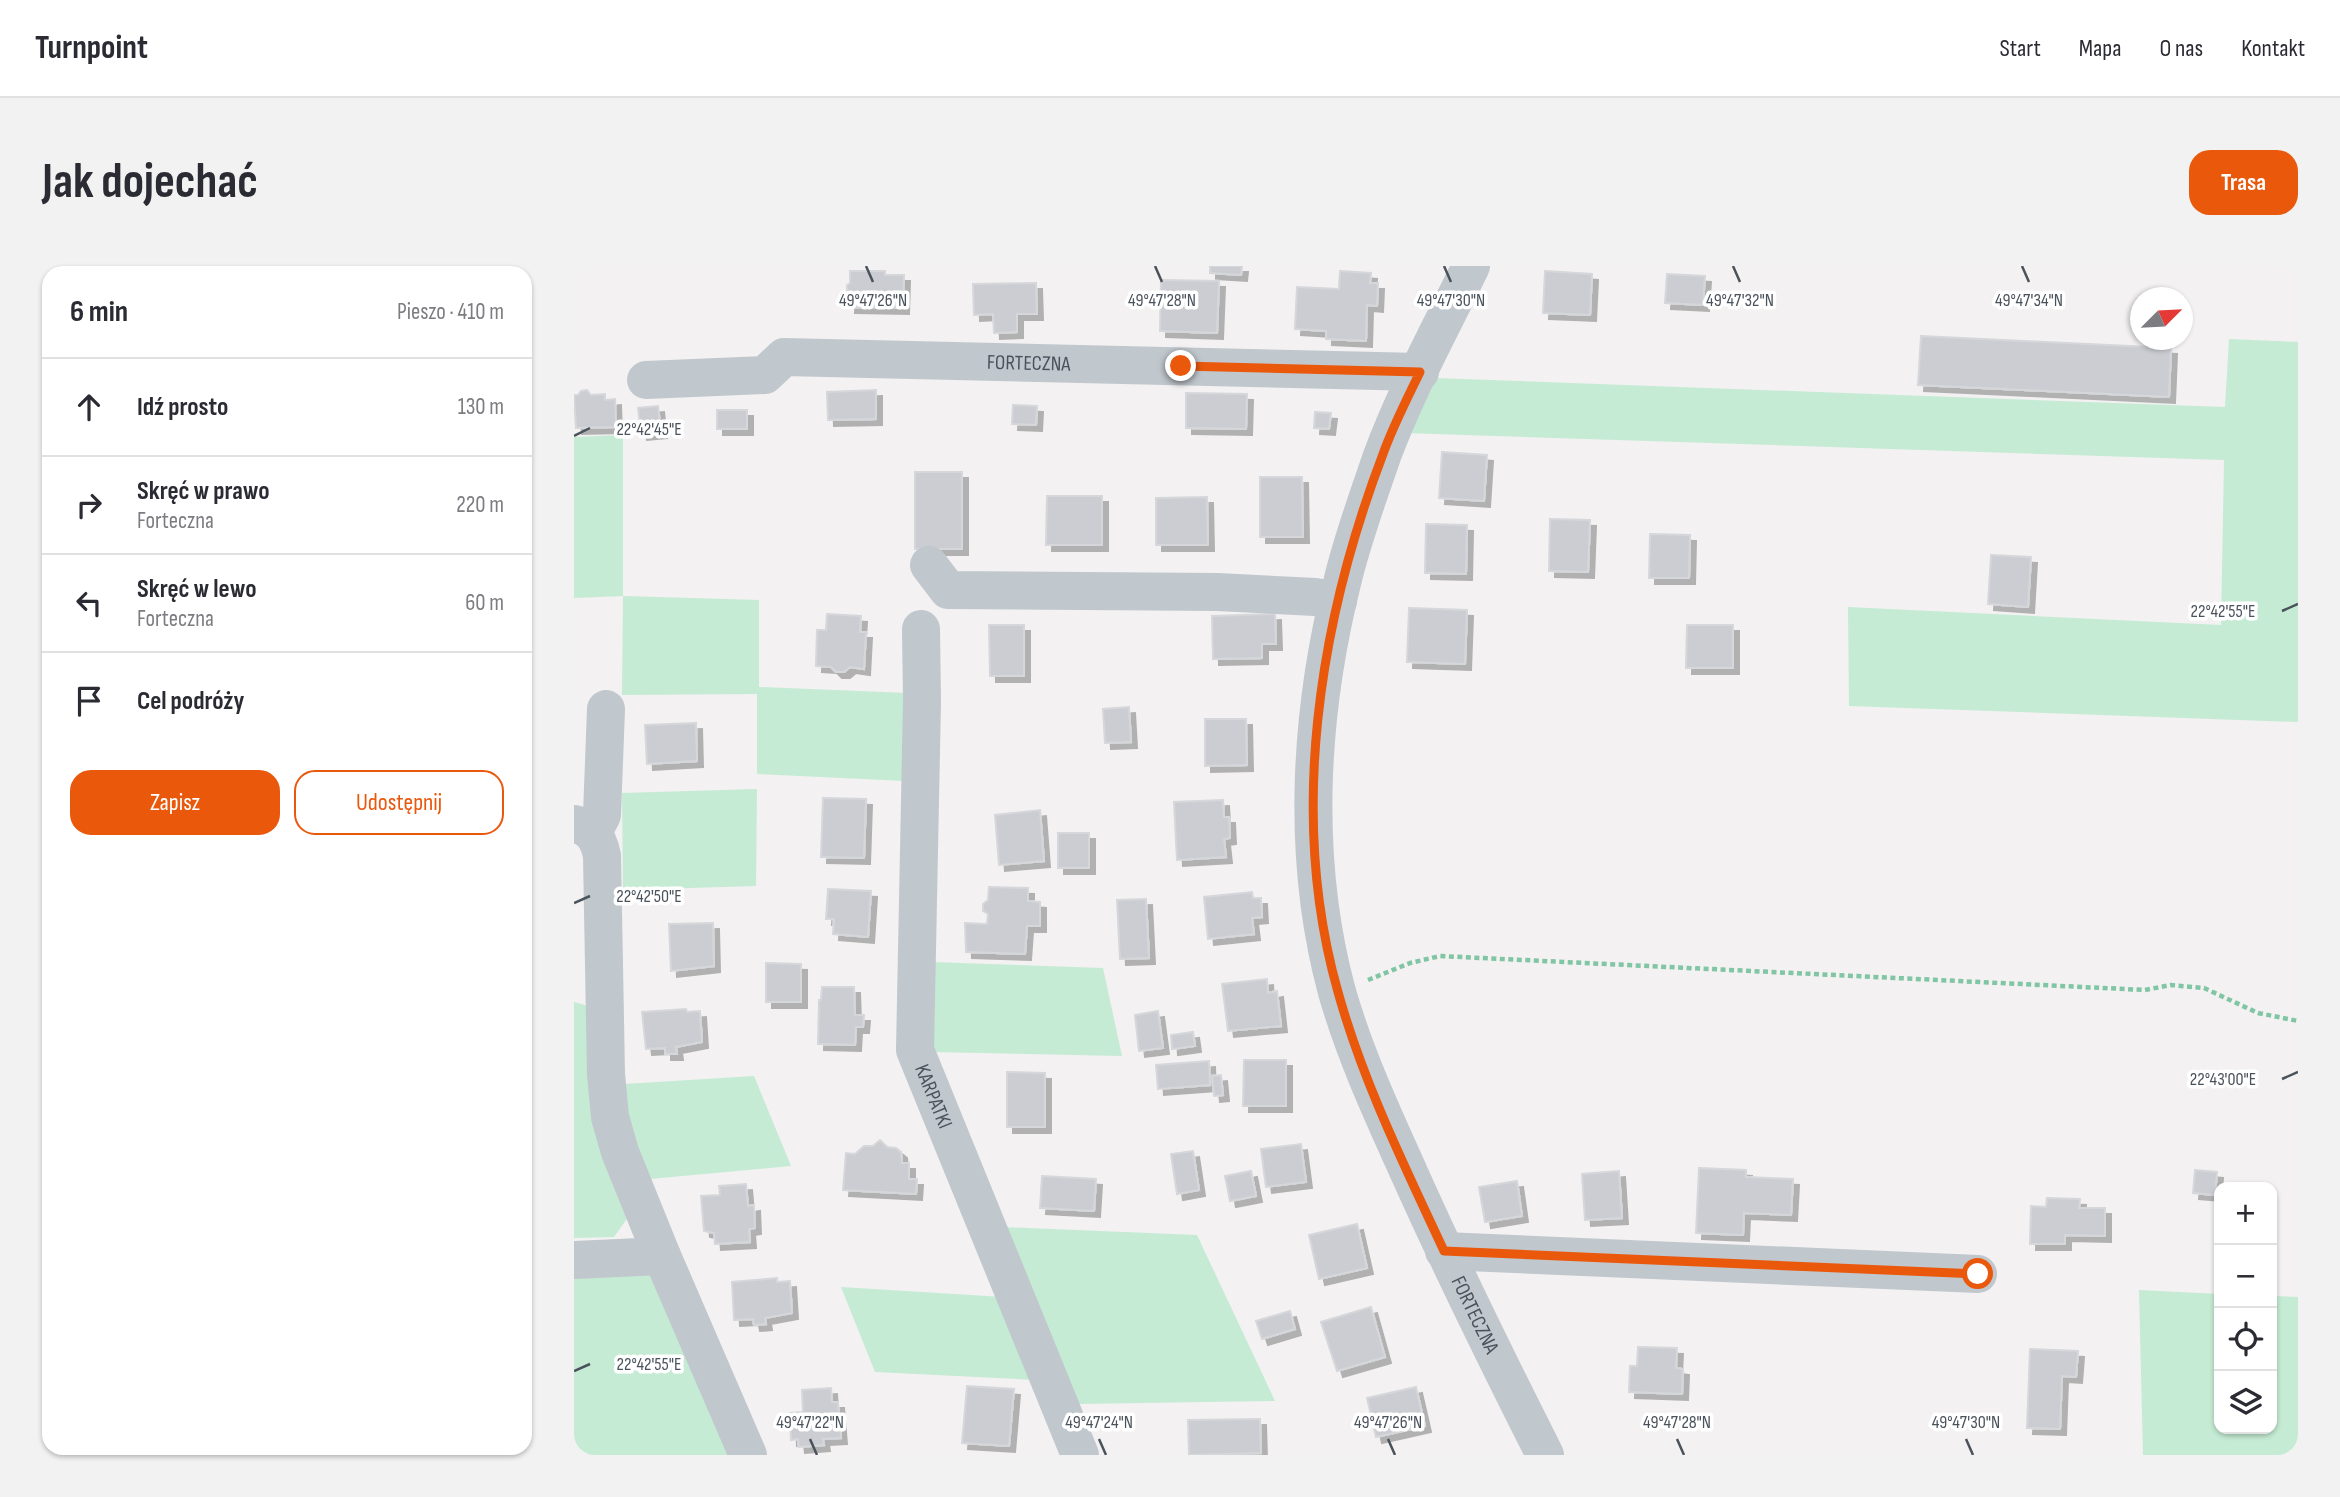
<!DOCTYPE html>
<html lang="pl">
<head>
<meta charset="utf-8">
<style>
	:root { --surface:#fff; --page:#f2f2f3; --text:#2b2b33; --muted:#7c7c81; --line:#e1e1e2; --accent:#ea580c }
	body { margin:0; font-family:"Sofia Sans Condensed",sans-serif; background:var(--page); color:var(--text) }
	.controls { position:absolute; right:21px; bottom:21px; display:grid; overflow:hidden; border-radius:14px; box-shadow:0 2px 5px #0004 }
	.controls button { width:63px; height:63px; display:grid; place-items:center; padding:0; border:0; border-bottom:2px solid var(--line); background:var(--surface); color:var(--text); font:35px sans-serif }
	.compass { position:absolute; left:1556px; top:21px; width:63px; height:63px; border-radius:50%; background:var(--surface); box-shadow:0 2px 5px #0004; rotate:66deg }
	.stop { position:absolute; width:21px; height:21px; margin:-16px; border:5px solid #ea580c; border-radius:50%; background:#fff }
	.stop.end { background:#ea580c; border-color:#fff; box-shadow:0 2px 7px #0008 }
	.list { margin:0; padding:0; list-style:none }
	h2 { display:flex; justify-content:space-between; align-items:center; height:91px; margin:0; padding:0 28px; font-size:30px }
	h2 small { font-size:23px; font-weight:400; color:var(--muted) }
	.list li { display:grid; grid-template-columns:46px 1fr auto; gap:21px; align-items:center; box-sizing:border-box; height:98px; padding:0 28px; border-top:2px solid var(--line) }
	.list b { display:block; font-size:26px; white-space:nowrap }
	.list p { margin:0; font-size:23px; white-space:nowrap; color:var(--muted) }
	.list em { font-size:23px; font-style:normal; color:var(--muted) }
	.actions { display:flex; gap:14px; padding:21px 28px }
	.actions a { flex:1; padding:16px 0; border:2px solid var(--accent); border-radius:21px; text-align:center; font-size:24px; color:var(--accent) }
	.actions .main { background:var(--accent); color:#fff }
	.icon { flex:none; width:38px; height:38px; fill:none; stroke:currentColor; stroke-width:2; stroke-linecap:round; stroke-linejoin:round }
	.map { position:relative; flex:none; width:1724px; height:1189px; overflow:hidden; border-radius:21px }
	header { display:flex; align-items:center; gap:42px; box-sizing:border-box; height:98px; padding:0 35px; background:var(--surface); border-bottom:2px solid var(--line) }
	header strong { font-size:33px }
	nav { display:flex; gap:38px; margin-inline-start:auto; font-size:24px }
	.intro { display:flex; align-items:center; justify-content:space-between; box-sizing:border-box; height:168px; padding:0 42px }
	h1 { margin:0; font-size:49px }
	.button { padding:18px 32px; border-radius:21px; background:var(--accent); color:#fff; font-size:24px; font-weight:700 }
	main { display:flex; gap:42px; padding:0 42px }
	aside { flex:1; background:var(--surface); border-radius:21px; box-shadow:0 2px 5px #0004 }
	.map>svg:first-child { display:block }
	.green { fill:#c5ebd4 }
	.building { fill:#cbcdd2; stroke:#d5d7db; stroke-width:2; filter:url(#shadow) }
	.lines { fill:none; stroke-linecap:round; stroke-linejoin:round }
	.path { stroke:#80c5a4; stroke-width:4.5; stroke-dasharray:5 3.5; stroke-linecap:butt }
	.minor { stroke:#c0c7cd; stroke-width:38 }
	.route { stroke:#ea580c; stroke-width:9 }
	.ticks { fill:none; stroke:#4a535c; stroke-width:2.5 }
	.labels { text-anchor:middle; dominant-baseline:central; stroke-width:7; stroke-linejoin:round; paint-order:stroke }
	.street-label { font-size:21px; fill:#4a535c; stroke:#fff }
	.ticks-label { font-size:18px; text-anchor:middle; fill:#4a535c; stroke:#fff; stroke-width:7; stroke-linejoin:round; paint-order:stroke }
</style>
</head>
<body>
<header>
<strong>Turnpoint</strong>
<nav><a>Start</a><a>Mapa</a><a>O nas</a><a>Kontakt</a></nav>
</header>
<div class="intro"><h1>Jak dojechać</h1><a class="button">Trasa</a></div>
<main>
<aside>
<h2>6 min<small>Pieszo · 410 m</small></h2>
<ul class="list">
<li><svg class="icon" aria-label="ahead" viewBox="0 0 24 24"><path d="M12 20V5M6 11l6-6 6 6"/></svg><div><b>Idź prosto</b></div><em>130 m</em></li>
<li><svg class="icon" aria-label="right" viewBox="0 0 24 24"><path d="M7 20v-9h11M14 6l5 5-5 5"/></svg><div><b>Skręć w prawo</b><p>Forteczna</p></div><em>220 m</em></li>
<li><svg class="icon" aria-label="left" viewBox="0 0 24 24"><path d="M17 20v-9H6M10 6l-5 5 5 5"/></svg><div><b>Skręć w lewo</b><p>Forteczna</p></div><em>60 m</em></li>
<li><svg class="icon" aria-label="arrive" viewBox="0 0 24 24"><path d="M6 21V4h12l-3 4 3 4H6"/></svg><div><b>Cel podróży</b></div></li>
</ul>
<div class="actions"><a class="main">Zapisz</a><a>Udostępnij</a></div>
</aside>
<div class="map">
<svg width="1724" height="1189" viewBox="0 0 1724 1189">
	<defs>
		<filter id="shadow"><feDropShadow dx="6" dy="6" stdDeviation="0" flood-color="#0004"/></filter>
	</defs>
	<rect width="100%" height="100%" fill="#f3f1f1"/>
	<path class="green" d="M 1655,73 L 1724,76 L 1724,456 L 1275,440 L 1274,341 L 1647,359 L 1650,194 L 831,167 L 861,112 L 1651,141 Z
		M 49,169 L 49,330 L 185,334 L 185,421 L 333,427 L 331,515 L 183,508 L 183,428 L 48,429 L 49,330 L 0,332 L 0,171 Z
		M 183,523 L 182,620 L 49,624 L 48,527 Z
		M 357,696 L 529,702 L 548,790 L 354,786 Z
		M 0,736 L 14,740 L 57,947 L 40,971 L 0,972 Z
		M 180,810 L 217,900 L 76,913 L 49,850 L 50,818 Z
		M 428,961 L 623,969 L 701,1135 L 501,1138 Z
		M 82,1009 L 159,1189 L 0,1189 L 0,1012 Z
		M 267,1021 L 429,1031 L 462,1114 L 301,1106 Z
		M 1565,1024 L 1645,1028 L 1645,1163 L 1698,1163 L 1698,1030 L 1724,1031 L 1724,1189 L 1569,1189 Z"/>
	<path class="building" d="M 636,0 L 668,0 L 667,9 L 636,7 Z
		M 276,5 L 311,5 L 311,9 L 330,9 L 329,42 L 275,41 L 276,28 L 273,26 L 273,19 L 276,17 Z
		M 766,5 L 797,7 L 796,17 L 804,17 L 803,40 L 793,39 L 792,75 L 752,73 L 752,65 L 721,63 L 723,21 L 765,23 Z
		M 971,5 L 1018,8 L 1016,49 L 969,47 Z
		M 1093,8 L 1131,10 L 1129,39 L 1091,37 Z
		M 587,14 L 645,15 L 643,67 L 586,65 Z
		M 462,17 L 463,48 L 443,48 L 443,66 L 420,67 L 419,48 L 400,49 L 399,18 Z
		M 1347,70 L 1597,82 L 1595,131 L 1344,119 Z
		M 13,124 L 17,129 L 31,128 L 31,134 L 41,133 L 42,161 L 2,162 L 0,129 L 4,129 L 7,125 Z
		M 302,124 L 302,153 L 254,154 L 253,126 Z
		M 612,127 L 673,128 L 672,163 L 612,162 Z
		M 439,139 L 463,140 L 462,159 L 438,158 Z
		M 84,140 L 87,166 L 67,168 L 64,142 Z
		M 143,144 L 173,144 L 173,163 L 143,163 Z
		M 741,146 L 757,147 L 755,163 L 740,162 Z
		M 868,186 L 913,189 L 910,235 L 865,232 Z
		M 341,206 L 388,206 L 388,283 L 341,283 Z
		M 686,211 L 728,211 L 729,271 L 686,271 Z
		M 473,230 L 528,230 L 528,279 L 472,279 Z
		M 633,231 L 634,279 L 582,279 L 582,232 Z
		M 976,253 L 1016,254 L 1014,306 L 975,305 Z
		M 852,258 L 893,259 L 892,308 L 851,307 Z
		M 1076,268 L 1116,269 L 1115,312 L 1075,312 Z
		M 1417,289 L 1457,291 L 1454,341 L 1414,338 Z
		M 835,342 L 893,344 L 891,398 L 833,396 Z
		M 253,348 L 287,350 L 286,366 L 292,366 L 290,403 L 276,401 L 270,406 L 262,406 L 257,401 L 242,400 L 243,364 L 252,364 Z
		M 701,348 L 702,378 L 688,378 L 688,392 L 639,393 L 638,350 Z
		M 415,359 L 450,359 L 450,410 L 416,410 Z
		M 1113,359 L 1159,359 L 1159,402 L 1112,402 Z
		M 555,441 L 557,476 L 531,477 L 529,443 Z
		M 631,453 L 672,453 L 673,499 L 631,500 Z
		M 122,457 L 123,495 L 73,498 L 71,459 Z
		M 249,532 L 292,533 L 290,592 L 247,591 Z
		M 649,534 L 650,551 L 655,551 L 656,572 L 650,573 L 652,591 L 603,594 L 600,536 Z
		M 466,544 L 470,595 L 425,599 L 421,549 Z
		M 484,567 L 515,567 L 515,602 L 484,602 Z
		M 415,621 L 454,622 L 454,635 L 466,636 L 466,660 L 453,660 L 451,688 L 392,686 L 391,657 L 413,658 L 414,648 L 409,645 L 409,638 L 414,634 Z
		M 254,623 L 297,625 L 294,671 L 259,668 L 260,653 L 252,653 Z
		M 678,626 L 679,632 L 687,632 L 688,651 L 678,652 L 680,668 L 634,673 L 630,631 Z
		M 572,633 L 575,692 L 546,693 L 543,634 Z
		M 139,657 L 140,700 L 97,705 L 95,658 Z
		M 192,697 L 227,698 L 227,736 L 192,736 Z
		M 693,713 L 694,727 L 703,725 L 707,760 L 654,765 L 648,718 Z
		M 248,721 L 280,721 L 281,749 L 290,749 L 289,761 L 282,761 L 281,779 L 244,778 L 245,734 L 247,734 Z
		M 112,743 L 113,746 L 126,745 L 128,776 L 102,781 L 103,788 L 91,788 L 91,782 L 72,783 L 68,746 Z
		M 584,745 L 589,782 L 565,785 L 561,749 Z
		M 619,766 L 621,780 L 598,783 L 597,769 Z
		M 670,794 L 712,794 L 712,840 L 669,840 Z
		M 635,795 L 636,819 L 584,823 L 582,799 Z
		M 433,806 L 471,807 L 471,861 L 433,861 Z
		M 647,809 L 649,829 L 640,830 L 638,810 Z
		M 306,874 L 313,881 L 322,882 L 327,886 L 328,897 L 335,897 L 335,913 L 343,913 L 342,928 L 269,924 L 272,887 L 281,888 L 290,880 L 299,880 Z
		M 727,878 L 732,916 L 692,921 L 687,883 Z
		M 619,885 L 625,924 L 603,928 L 597,888 Z
		M 1125,902 L 1172,904 L 1172,911 L 1219,913 L 1217,949 L 1170,947 L 1169,969 L 1122,967 Z
		M 1621,904 L 1643,906 L 1641,929 L 1619,927 Z
		M 677,905 L 682,930 L 656,935 L 651,910 Z
		M 1045,905 L 1048,952 L 1011,954 L 1008,908 Z
		M 468,910 L 522,913 L 520,945 L 466,942 Z
		M 943,915 L 948,950 L 911,956 L 905,921 Z
		M 172,918 L 174,940 L 180,939 L 181,962 L 175,963 L 176,976 L 141,978 L 140,967 L 130,965 L 127,930 L 146,929 L 145,920 Z
		M 1473,932 L 1506,933 L 1505,942 L 1531,942 L 1531,970 L 1491,969 L 1491,978 L 1456,978 L 1457,940 L 1472,941 Z
		M 783,958 L 793,1002 L 745,1013 L 735,969 Z
		M 203,1012 L 203,1016 L 216,1015 L 218,1047 L 191,1052 L 192,1058 L 180,1059 L 179,1053 L 160,1054 L 158,1016 Z
		M 797,1041 L 811,1091 L 763,1105 L 747,1056 Z
		M 716,1045 L 721,1063 L 688,1073 L 682,1055 Z
		M 1064,1081 L 1103,1082 L 1102,1102 L 1109,1103 L 1108,1128 L 1055,1126 L 1056,1100 L 1063,1100 Z
		M 1456,1083 L 1504,1085 L 1502,1111 L 1488,1110 L 1486,1163 L 1453,1162 Z
		M 393,1120 L 440,1123 L 435,1180 L 388,1177 Z
		M 842,1121 L 851,1160 L 802,1171 L 793,1132 Z
		M 257,1122 L 258,1136 L 264,1136 L 267,1172 L 249,1173 L 250,1179 L 225,1181 L 224,1173 L 217,1174 L 216,1147 L 229,1146 L 228,1124 Z
		M 686,1153 L 687,1187 L 615,1189 L 614,1154 Z"/>
	<g class="lines">
		<path class="path" d="M 794,714 L 836,697 L 866,690 L 1571,724 L 1597,719 L 1630,722 L 1684,747 L 1724,755"/>
		<g class="minor">
			<path id="s1" d="M 897,0 C 867,62 832,125 808,190 C 794,231 778,274 768,317 C 735,449 727,593 763,726 C 781,789 809,849 836,909 C 878,1003 924,1096 971,1189"/>
			<path id="s2" d="M 72,114 L 191,109 L 210,91 L 846,106"/>
			<path d="M 355,299 L 374,324 L 643,326 L 741,331 L 764,335"/>
			<path id="s3" d="M 347,363 L 348,435 L 341,784 L 506,1189"/>
			<path d="M 0,558 C 18,561 25,574 28,590 L 32,808 L 36,851 L 46,886 L 88,990 L 174,1189"/>
			<path d="M 19,566 L 28,549 L 32,443"/>
			<path d="M 870,985 L 1404,1008"/>
			<path d="M 0,994 L 88,990"/>
		</g>
	</g>
	<g class="lines">
		<path class="route" d="M 607,100 L 846,106 C 833,133 819,160 809,188 C 745,356 714,550 764,726 C 789,816 831,901 870,985 L 1404,1008"/>
	</g>
	<path class="ticks" d="M 292,0 L 299,16M 581,0 L 588,16M 870,0 L 877,16M 1159,0 L 1166,16M 1448,0 L 1455,16M 0,170 L 16,162M 1708,345 L 1724,338M 0,637 L 16,630M 1708,813 L 1724,806M 0,1105 L 16,1098M 236,1173 L 243,1189M 525,1173 L 532,1189M 814,1173 L 821,1189M 1103,1173 L 1110,1189M 1392,1173 L 1399,1189"/>
	<g class="labels">
		<g class="street-label">
			<text stroke="none"><textPath href="#s2" startOffset="390">FORTECZNA</textPath></text>
			<text stroke="none"><textPath href="#s3" startOffset="471">KARPATKI</textPath></text>
			<text stroke="none"><textPath href="#s1" startOffset="1108">FORTECZNA</textPath></text>
		</g>
	</g>
	<g class="ticks-label">
		<text x="299" y="40">49°47'26"N</text>
		<text x="588" y="40">49°47'28"N</text>
		<text x="877" y="40">49°47'30"N</text>
		<text x="1166" y="40">49°47'32"N</text>
		<text x="1455" y="40">49°47'34"N</text>
		<text x="75" y="169">22°42'45"E</text>
		<text x="1649" y="351">22°42'55"E</text>
		<text x="75" y="636">22°42'50"E</text>
		<text x="1649" y="819">22°43'00"E</text>
		<text x="75" y="1104">22°42'55"E</text>
		<text x="236" y="1162">49°47'22"N</text>
		<text x="525" y="1162">49°47'24"N</text>
		<text x="814" y="1162">49°47'26"N</text>
		<text x="1103" y="1162">49°47'28"N</text>
		<text x="1392" y="1162">49°47'30"N</text>
	</g>
</svg>
<div class="controls">
<button>+</button>
<button>−</button>
<button><svg class="icon" aria-label="locate" viewBox="0 0 24 24"><circle cx="12" cy="12" r="6"/><path d="M12 2v4M12 18v4M2 12h4M18 12h4"/></svg></button>
<button><svg class="icon" aria-label="layers" viewBox="0 0 24 24"><path d="M12 4l9 5-9 5-9-5zM3 14l9 5 9-5"/></svg></button>
</div>
<svg class="compass" viewBox="-18 -18 36 36"><path d="M0-13l5 13h-10z" fill="#e53935"/><path d="M0 13l5-13h-10z" fill="#7c7c81"/></svg>
<div class="stop" style="left:1404px;top:1008px"></div>
<div class="stop end" style="left:607px;top:100px"></div>
</div>
</main>
</body>
</html>
